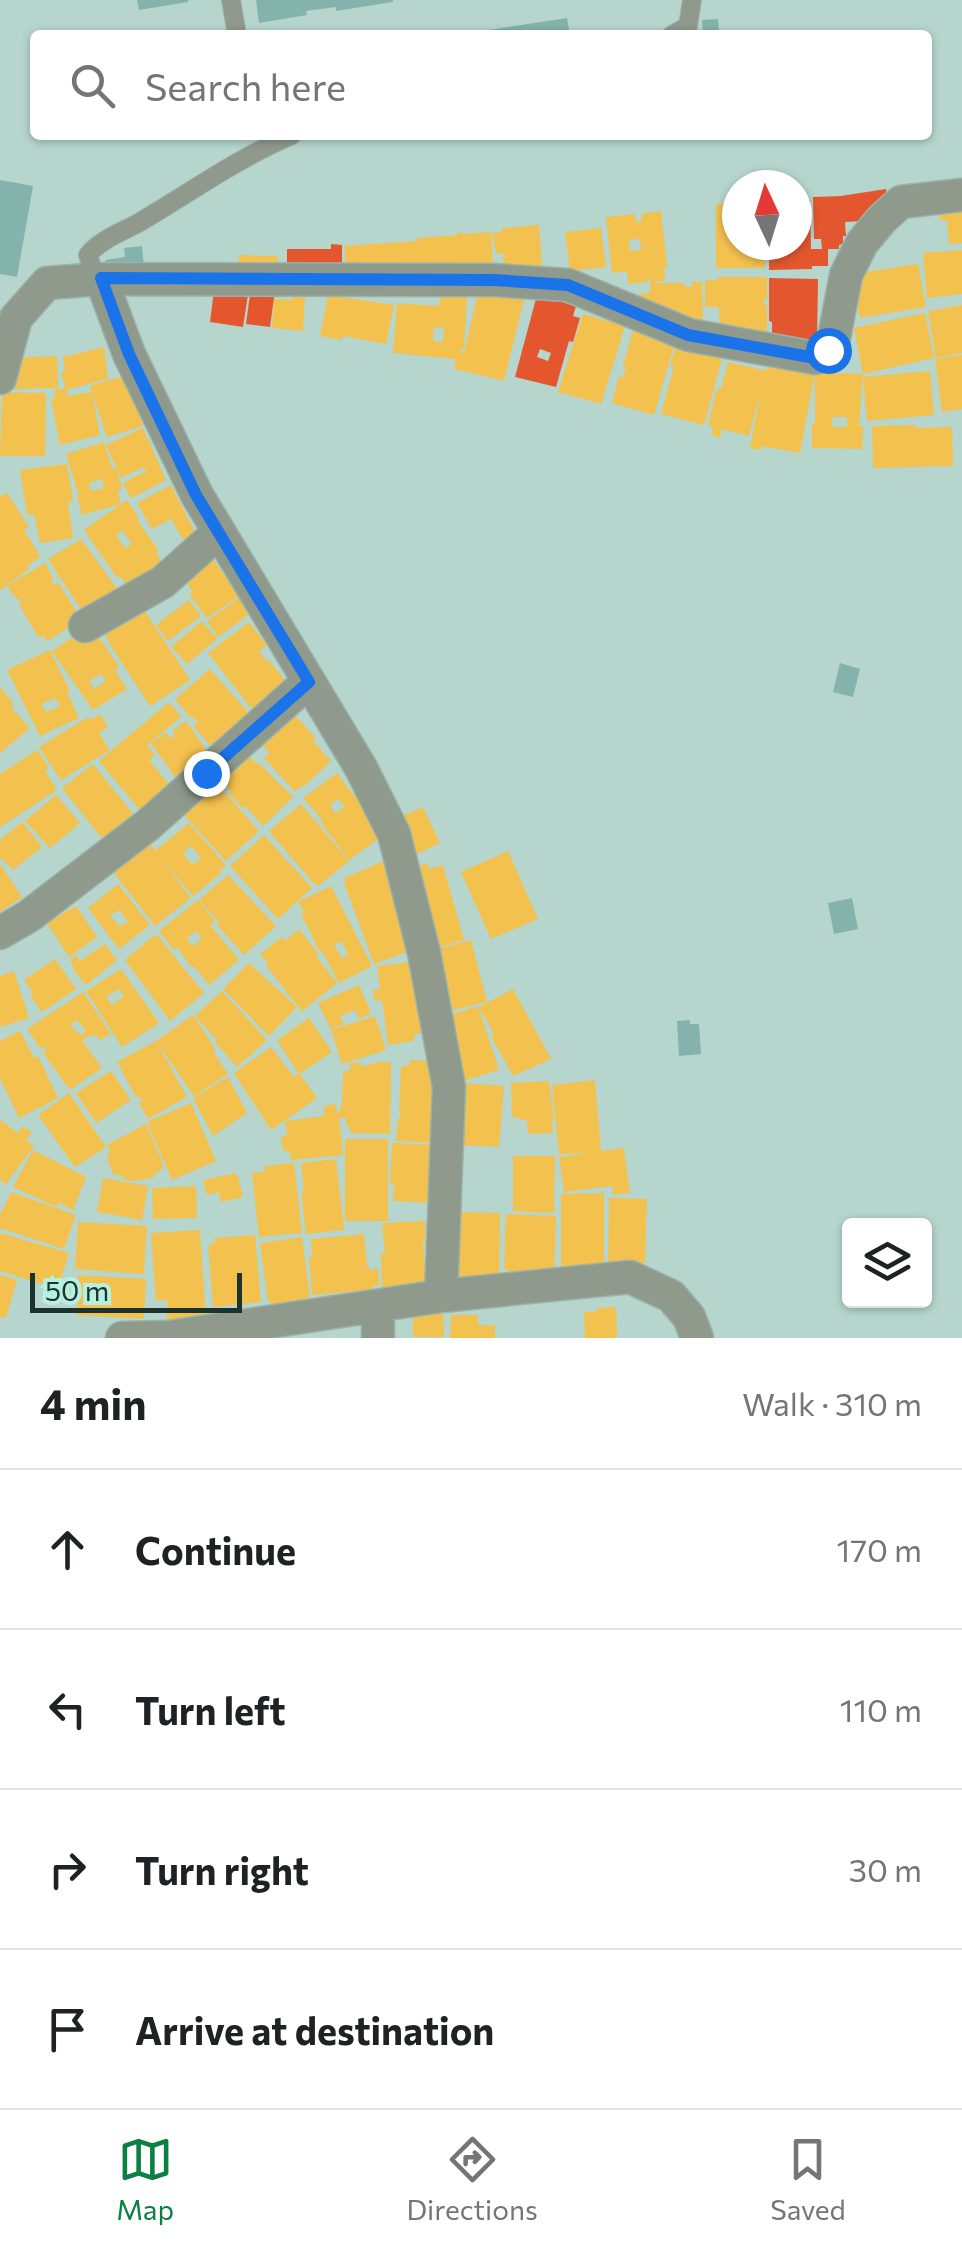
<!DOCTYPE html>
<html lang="en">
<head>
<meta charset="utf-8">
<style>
	:root { --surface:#fff; --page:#f6f6f6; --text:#202124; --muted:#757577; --line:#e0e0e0; --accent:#0b8043 }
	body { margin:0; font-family:Commissioner,sans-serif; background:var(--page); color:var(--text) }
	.controls { position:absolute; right:30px; bottom:30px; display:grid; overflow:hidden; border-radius:10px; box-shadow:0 2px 8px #0004 }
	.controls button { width:90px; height:90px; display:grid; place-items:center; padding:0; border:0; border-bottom:2px solid var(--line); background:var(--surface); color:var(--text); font:50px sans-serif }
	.compass { position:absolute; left:722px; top:170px; width:90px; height:90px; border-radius:50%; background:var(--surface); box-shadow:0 2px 8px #0004; rotate:356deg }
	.scale { position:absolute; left:30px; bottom:25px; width:212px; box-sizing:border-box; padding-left:10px; border:5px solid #1c332d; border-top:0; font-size:28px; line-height:35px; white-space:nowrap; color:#1c332d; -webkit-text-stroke:8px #b6f0e0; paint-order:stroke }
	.stop { position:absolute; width:30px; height:30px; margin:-22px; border:8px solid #1a73e8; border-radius:50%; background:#fff }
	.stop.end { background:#1a73e8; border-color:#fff; box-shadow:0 2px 10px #0008 }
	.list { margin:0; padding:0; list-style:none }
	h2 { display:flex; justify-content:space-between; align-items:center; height:130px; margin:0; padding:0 40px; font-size:42px }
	h2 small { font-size:32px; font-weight:400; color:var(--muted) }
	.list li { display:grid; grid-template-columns:65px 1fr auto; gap:30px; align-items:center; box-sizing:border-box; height:160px; padding:0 40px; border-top:2px solid var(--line) }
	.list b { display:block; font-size:38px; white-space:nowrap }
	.list em { font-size:32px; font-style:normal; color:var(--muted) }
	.icon { flex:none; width:55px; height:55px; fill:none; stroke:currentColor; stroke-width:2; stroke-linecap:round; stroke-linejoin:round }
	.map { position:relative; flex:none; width:962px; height:1338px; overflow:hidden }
	.search { position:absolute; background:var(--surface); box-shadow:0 2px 8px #0004; left:30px; right:30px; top:30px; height:110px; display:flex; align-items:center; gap:25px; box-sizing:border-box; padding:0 35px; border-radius:10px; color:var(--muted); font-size:38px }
	.sheet { height:770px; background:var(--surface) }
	nav { display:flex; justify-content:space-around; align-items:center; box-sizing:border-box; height:140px; border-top:2px solid var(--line); background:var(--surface); font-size:28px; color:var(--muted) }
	nav a { display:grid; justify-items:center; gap:5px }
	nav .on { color:var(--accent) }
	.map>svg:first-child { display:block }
	.homes { fill:#f2c14e; fill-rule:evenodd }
	.shops { fill:#e4572e; fill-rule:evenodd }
	.building { fill:#83b3aa }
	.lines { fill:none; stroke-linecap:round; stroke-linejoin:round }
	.lane-casing { stroke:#9ab3ac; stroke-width:20 }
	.street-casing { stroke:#9ab3ac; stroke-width:35 }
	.lane { stroke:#8f9a8c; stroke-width:18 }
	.street { stroke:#8f9a8c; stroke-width:32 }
	.route { stroke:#1a73e8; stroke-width:12 }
</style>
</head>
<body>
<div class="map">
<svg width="962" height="1338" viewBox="0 0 962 1338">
	<rect width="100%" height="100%" fill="#b6d6cd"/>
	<path class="homes" d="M 716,204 L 737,204 L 737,245 L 765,245 L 765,268 L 716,268 Z
		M 962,205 L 962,243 L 949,244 L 947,220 L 940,220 L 939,207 Z
		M 661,211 L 667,267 L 664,267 L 665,278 L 663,279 L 663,281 L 650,283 L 650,279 L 647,279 L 647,282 L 628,284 L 627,271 L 612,273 L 606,217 L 635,214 L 636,222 L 642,221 L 641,214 ZM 640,239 L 641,250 L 630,251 L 629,240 Z
		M 539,225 L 542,267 L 504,270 L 503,253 L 496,254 L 492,233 L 502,232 L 502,228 Z
		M 601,228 L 606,267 L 570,271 L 565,232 Z
		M 458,232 L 463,234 L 491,232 L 493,266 L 346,268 L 345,246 L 417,241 L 417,238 L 458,235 Z
		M 962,250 L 962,294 L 927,298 L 923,253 Z
		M 239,255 L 278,256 L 278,269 L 239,270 Z
		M 918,264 L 926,307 L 860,318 L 852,274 Z
		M 718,277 L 767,277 L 767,298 L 764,299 L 764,305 L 767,305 L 767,340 L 720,334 L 719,307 L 705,307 L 705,280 L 718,280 Z
		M 692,282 L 702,282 L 703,319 L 681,320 L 639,304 L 639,294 L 650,293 L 650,283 L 684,283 L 685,287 L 692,287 Z
		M 479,288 L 524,299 L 504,381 L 454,369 L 456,359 L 393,353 L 397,303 L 436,306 L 439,305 L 441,295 L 467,297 L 464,349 L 461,349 L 461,353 L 464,353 ZM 434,327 L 444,328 L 443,342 L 433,341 Z
		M 328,295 L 394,305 L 386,344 L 343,336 L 342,340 L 320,336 Z
		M 292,297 L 305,298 L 303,331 L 272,328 L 274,299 L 292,300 Z
		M 962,305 L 962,353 L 936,358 L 928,311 Z
		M 925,313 L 934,358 L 863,374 L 854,328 Z
		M 583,314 L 625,326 L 601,404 L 558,392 Z
		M 633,330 L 675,342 L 654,415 L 612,403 L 619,376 L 623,377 L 626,367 L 623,366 Z
		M 676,346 L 723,355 L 704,425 L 661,414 L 674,366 L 670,366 Z
		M 104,347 L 108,379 L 66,390 L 68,396 L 92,392 L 100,435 L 60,445 L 51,399 L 55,398 L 54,390 L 65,388 L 61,372 L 65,371 L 63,357 Z
		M 962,355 L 962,409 L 942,412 L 935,359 Z
		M 57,356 L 58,388 L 14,389 L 15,358 Z
		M 728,362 L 766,371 L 768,363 L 815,372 L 863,374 L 859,426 L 863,426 L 862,449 L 812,448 L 812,424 L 815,424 L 815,372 L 800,453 L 762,446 L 761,450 L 750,448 L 761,389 L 749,436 L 722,429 L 720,438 L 711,435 L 713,427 L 708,425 L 717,388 L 721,389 ZM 832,417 L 847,417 L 847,427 L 833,427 Z
		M 930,371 L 934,415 L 867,421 L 863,377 Z
		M 126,375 L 143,426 L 107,437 L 90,386 Z
		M 2,392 L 46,393 L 45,456 L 0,456 Z
		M 915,425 L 916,428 L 952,427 L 953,466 L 873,468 L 872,426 Z
		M 143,428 L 166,480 L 131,498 L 123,483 L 146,471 L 144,467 L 121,478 L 106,445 Z
		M 104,442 L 112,469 L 116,468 L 122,489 L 117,491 L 121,504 L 82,515 L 77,497 L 79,496 L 66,454 ZM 102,479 L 104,488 L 91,491 L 89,483 Z
		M 67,464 L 73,501 L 68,502 L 73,538 L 40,543 L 34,514 L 27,515 L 20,470 Z
		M 171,485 L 197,536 L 185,543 L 171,519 L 152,529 L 137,503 Z
		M 7,493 L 29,527 L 24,530 L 40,556 L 27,567 L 29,569 L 0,590 L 0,496 Z
		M 127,500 L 139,518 L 137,520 L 159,551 L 156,553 L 166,567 L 131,591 L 120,576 L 117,578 L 84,530 ZM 122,530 L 132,544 L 125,548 L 116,535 Z
		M 81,539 L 123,597 L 88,620 L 48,559 Z
		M 210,555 L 239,596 L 207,618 L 189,594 L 193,592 L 181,575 Z
		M 45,563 L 54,579 L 51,581 L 53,585 L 58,582 L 79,616 L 78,622 L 47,641 L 44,636 L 39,638 L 19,605 L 22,603 L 19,598 L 17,600 L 7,586 Z
		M 240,597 L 251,613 L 218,637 L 207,621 Z
		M 189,600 L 201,616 L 168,641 L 156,625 Z
		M 142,607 L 190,680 L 150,706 L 109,643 L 105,632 Z
		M 202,621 L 217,639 L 187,664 L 171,647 Z
		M 249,622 L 267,645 L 259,651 L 267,662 L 269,660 L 293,691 L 259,718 L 208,653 Z
		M 91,625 L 119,667 L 115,670 L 127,689 L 93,710 L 52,651 ZM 101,674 L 106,681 L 94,689 L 89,681 Z
		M 50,650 L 70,691 L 67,692 L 79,718 L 40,736 L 7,670 ZM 55,698 L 60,706 L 46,712 L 41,704 Z
		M 210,669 L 257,722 L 219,755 L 193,726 L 198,722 L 193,717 L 191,718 L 175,699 Z
		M 0,687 L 14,704 L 11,707 L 30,728 L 0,753 Z
		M 169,702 L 181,717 L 147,745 L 155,755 L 149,760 L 174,791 L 144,815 L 99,761 Z
		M 287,707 L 316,738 L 313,741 L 331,761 L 303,787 L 302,785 L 295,792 L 264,758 L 270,753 L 254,736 Z
		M 100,714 L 108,727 L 99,733 L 110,750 L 61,780 L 39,747 L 88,717 L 90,720 Z
		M 186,721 L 214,761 L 180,784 L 151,743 L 166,732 L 170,739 L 175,735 L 172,731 Z
		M 242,749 L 257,764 L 259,763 L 293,797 L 263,826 L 245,806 L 243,808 L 228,793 L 231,791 L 216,775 Z
		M 37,750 L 49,768 L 45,771 L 57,790 L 0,827 L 0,774 Z
		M 93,764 L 138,820 L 112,851 L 62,788 Z
		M 337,773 L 355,797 L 357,796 L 385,834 L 349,860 L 321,823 L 323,821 L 303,798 ZM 338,799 L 345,807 L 335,813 L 330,805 Z
		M 212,778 L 259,831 L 226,861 L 178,808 Z
		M 56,795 L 80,823 L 50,848 L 25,821 Z
		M 301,804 L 349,861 L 318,886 L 315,885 L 269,831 Z
		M 423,807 L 440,843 L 415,855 L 397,818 Z
		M 22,822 L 42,847 L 13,870 L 0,857 L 0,840 Z
		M 189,823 L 226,865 L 219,871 L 221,873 L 193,896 L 163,861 L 191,898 L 155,926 L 108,865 L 146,837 L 155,851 ZM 191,846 L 201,858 L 192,865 L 183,853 Z
		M 264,835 L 312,888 L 278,919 L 230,866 Z
		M 508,851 L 538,919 L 491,939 L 461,872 Z
		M 384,861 L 417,948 L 374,964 L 344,883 L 346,882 L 344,878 Z
		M 427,863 L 429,869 L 443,865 L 464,940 L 426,951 L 409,869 Z
		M 0,864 L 22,897 L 0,912 Z
		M 228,875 L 276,926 L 244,955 L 217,925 L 219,922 L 199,900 Z
		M 118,884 L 150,925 L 119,949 L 88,908 ZM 119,910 L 128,922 L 120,926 L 110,916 Z
		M 331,886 L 372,966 L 339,983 L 322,951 L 320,952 L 301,914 L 304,912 L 298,902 ZM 342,941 L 348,956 L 342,958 L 334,945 Z
		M 198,900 L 215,921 L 210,925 L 239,960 L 209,985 L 194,966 L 192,968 L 177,947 L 174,950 L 159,931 ZM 196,931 L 202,938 L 192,946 L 187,938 Z
		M 76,906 L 97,937 L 69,957 L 47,923 Z
		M 299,929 L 319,954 L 316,956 L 337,983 L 302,1011 L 266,966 L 269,964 L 260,954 L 282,937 L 285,941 Z
		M 156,934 L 204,993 L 170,1021 L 125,960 Z
		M 471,940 L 487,1002 L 478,1004 L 477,1002 L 477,1004 L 446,1012 L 430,951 Z
		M 105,944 L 117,960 L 86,985 L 72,968 L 74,967 L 70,960 L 76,955 L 80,961 Z
		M 55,959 L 76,989 L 42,1012 L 30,995 L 33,993 L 24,980 Z
		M 417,961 L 426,1033 L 414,1034 L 414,1041 L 388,1045 L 382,1000 L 375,1001 L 373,990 L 380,989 L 377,966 Z
		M 249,963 L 297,1007 L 269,1036 L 223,989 Z
		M 121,969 L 159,1023 L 122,1047 L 86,991 ZM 119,989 L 124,996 L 112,1005 L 106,997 Z
		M 14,971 L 29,1018 L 0,1027 L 0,976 Z
		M 359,985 L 371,1013 L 359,1019 L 355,1010 L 340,1016 L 344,1024 L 331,1029 L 318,1003 Z
		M 513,989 L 551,1059 L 513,1076 L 491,1036 L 494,1034 L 479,1007 Z
		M 222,991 L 267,1040 L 237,1067 L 215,1042 L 217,1040 L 195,1016 Z
		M 83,992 L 111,1034 L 99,1040 L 96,1034 L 91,1037 L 90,1035 L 82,1040 L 102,1068 L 70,1090 L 43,1053 L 47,1050 L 44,1047 L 41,1049 L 27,1029 ZM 77,1020 L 86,1031 L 81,1035 L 72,1028 L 72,1024 Z
		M 478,1006 L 499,1070 L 460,1082 L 439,1019 Z
		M 193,1015 L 216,1050 L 213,1051 L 228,1074 L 194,1096 L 156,1041 Z
		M 375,1016 L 386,1050 L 342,1064 L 331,1030 Z
		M 309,1018 L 332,1052 L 299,1074 L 277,1040 Z
		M 20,1031 L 34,1058 L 38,1056 L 58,1098 L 19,1118 L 0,1078 L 0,1041 Z
		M 156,1041 L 187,1097 L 148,1119 L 139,1103 L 142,1102 L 139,1096 L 136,1097 L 117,1062 Z
		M 271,1047 L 294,1077 L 299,1073 L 317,1098 L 271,1130 L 234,1073 Z
		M 410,1060 L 439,1061 L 438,1143 L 396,1141 L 398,1118 L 400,1118 L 400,1111 L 399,1111 L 401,1066 L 409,1066 Z
		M 376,1062 L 391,1062 L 390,1134 L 350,1133 L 350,1127 L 346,1125 L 346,1118 L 339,1118 L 343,1155 L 291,1160 L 289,1151 L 283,1151 L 281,1136 L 287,1136 L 285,1121 L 324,1116 L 324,1106 L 336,1104 L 337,1113 L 340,1112 L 340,1106 L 342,1106 L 343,1071 L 350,1071 L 350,1063 L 361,1063 L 362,1066 L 368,1066 L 368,1064 L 376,1064 Z
		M 111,1071 L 131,1100 L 96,1123 L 76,1093 Z
		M 228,1077 L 247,1113 L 213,1136 L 193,1098 Z
		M 595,1080 L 601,1151 L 624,1148 L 630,1193 L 613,1195 L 612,1186 L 564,1192 L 559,1157 L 589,1153 L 559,1154 L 552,1085 Z
		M 549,1081 L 554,1118 L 552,1118 L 553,1133 L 528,1134 L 527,1120 L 519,1120 L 519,1117 L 512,1117 L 511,1083 Z
		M 461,1083 L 504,1086 L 499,1147 L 457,1145 Z
		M 69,1093 L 106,1147 L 75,1167 L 38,1115 Z
		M 191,1103 L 216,1161 L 172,1180 L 147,1122 Z
		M 0,1120 L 18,1133 L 22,1126 L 32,1132 L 26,1140 L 34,1146 L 6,1184 L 0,1180 Z
		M 146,1124 L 161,1159 L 163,1169 L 154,1174 L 155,1177 L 136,1181 L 124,1180 L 123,1176 L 113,1174 L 107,1158 L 110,1151 L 107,1145 Z
		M 345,1139 L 388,1139 L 388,1221 L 345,1221 Z
		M 392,1143 L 438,1145 L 431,1203 L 393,1201 L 394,1184 L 390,1183 Z
		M 33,1150 L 86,1177 L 73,1210 L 59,1203 L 57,1207 L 13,1187 Z
		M 513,1156 L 555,1156 L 554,1213 L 513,1211 Z
		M 336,1159 L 344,1230 L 306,1234 L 301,1191 L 304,1191 L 301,1163 Z
		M 294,1163 L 302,1233 L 259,1237 L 252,1173 L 265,1171 L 265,1166 Z
		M 237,1173 L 243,1197 L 221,1202 L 219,1192 L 207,1195 L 203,1180 Z
		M 103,1178 L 148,1186 L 142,1220 L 97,1212 Z
		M 196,1186 L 197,1218 L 153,1219 L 152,1188 Z
		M 11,1192 L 76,1215 L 64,1249 L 0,1228 L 0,1215 Z
		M 604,1193 L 604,1273 L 561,1273 L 561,1194 Z
		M 609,1198 L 647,1199 L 645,1263 L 608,1262 Z
		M 455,1212 L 500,1213 L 499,1277 L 453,1276 Z
		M 506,1214 L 556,1216 L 554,1276 L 506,1271 L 507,1269 L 504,1268 Z
		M 425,1221 L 425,1242 L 423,1242 L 426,1286 L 382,1288 L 381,1253 L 385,1253 L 382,1223 Z
		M 78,1222 L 147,1226 L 144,1274 L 75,1269 Z
		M 200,1230 L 206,1318 L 167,1321 L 167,1300 L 156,1301 L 151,1233 Z
		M 0,1233 L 69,1253 L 58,1289 L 0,1271 Z
		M 364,1234 L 367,1267 L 370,1267 L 370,1270 L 378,1269 L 379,1286 L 372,1286 L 372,1290 L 312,1295 L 309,1257 L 312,1256 L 311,1239 Z
		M 255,1235 L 261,1302 L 213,1307 L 208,1245 L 215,1244 L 214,1238 Z
		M 302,1237 L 310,1297 L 307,1298 L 308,1302 L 271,1307 L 270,1301 L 268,1301 L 260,1243 Z
		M 0,1275 L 17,1280 L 6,1318 L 0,1317 Z
		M 78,1275 L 146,1279 L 144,1319 L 77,1315 Z
		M 616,1307 L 617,1338 L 585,1338 L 584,1312 L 597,1312 L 596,1308 Z
		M 413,1313 L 443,1313 L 444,1337 L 413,1337 Z
		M 451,1315 L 478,1315 L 478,1325 L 495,1325 L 495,1338 L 450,1338 Z"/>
	<path class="shops" d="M 886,189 L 888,206 L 863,221 L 845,222 L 846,236 L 843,236 L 843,244 L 839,245 L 839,249 L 828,249 L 828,266 L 812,266 L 812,269 L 769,270 L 769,245 L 797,245 L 797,200 L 810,200 L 811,249 L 822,249 L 821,239 L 814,239 L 813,197 L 841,196 Z
		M 331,244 L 342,245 L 342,267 L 287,275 L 287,249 L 331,249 Z
		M 769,278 L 818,279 L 817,342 L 772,342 L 772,322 L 769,321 Z
		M 215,282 L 249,288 L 243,327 L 210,322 Z
		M 251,287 L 275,290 L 270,327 L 246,324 Z
		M 537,295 L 576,306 L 573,316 L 580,318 L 573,342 L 569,341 L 556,387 L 515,377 ZM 540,349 L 551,353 L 548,361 L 537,357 Z"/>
	<path class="building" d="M 137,0 L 188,0 L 188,2 L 139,10 Z
		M 256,0 L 393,0 L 393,2 L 336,11 L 336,7 L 306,11 L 307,15 L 259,23 Z
		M 567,18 L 570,35 L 470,35 L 470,33 Z
		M 718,19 L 719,33 L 703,34 L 702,20 Z
		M 0,180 L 33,186 L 17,277 L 0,274 Z
		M 142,246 L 144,266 L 106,268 L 105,260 L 125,257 L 124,248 Z
		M 840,663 L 860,669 L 853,697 L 833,692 Z
		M 852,898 L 858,929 L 834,934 L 828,903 Z
		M 690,1020 L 690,1024 L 699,1024 L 701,1054 L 679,1056 L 677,1021 Z"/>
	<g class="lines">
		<g class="lane-casing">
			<path id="lane" d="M 231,0 L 237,35
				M 672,35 L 688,26 L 692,0
				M 101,279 L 92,267 L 88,255 C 101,239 122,232 140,222 C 191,192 238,158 292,135"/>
		</g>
		<g class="street-casing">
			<path id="street" d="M 101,279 L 494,280 L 568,285 L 689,335 L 815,358 L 828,350 L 834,338 L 846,275 L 862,243 L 882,219 L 901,202 L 962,195
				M 0,378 L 16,318 L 47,283 L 101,279 L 129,354 L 197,495 L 361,768 L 394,834 L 424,953 L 449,1087 L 441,1296
				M 85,626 L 163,582 L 219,532
				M 0,933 L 29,916 L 149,824 L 309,681
				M 378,1307 L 378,1338
				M 122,1338 L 169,1337 L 441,1296 L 630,1277 L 671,1296 L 689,1317 L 697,1338"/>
		</g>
		<use href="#lane" class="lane"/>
		<use href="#street" class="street"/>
	</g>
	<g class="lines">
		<path class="route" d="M 206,773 L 309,682 L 196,495 L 129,354 L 101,278 L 494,280 L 568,285 L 688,335 L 815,358 L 828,350"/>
	</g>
</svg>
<div class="controls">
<button><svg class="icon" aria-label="layers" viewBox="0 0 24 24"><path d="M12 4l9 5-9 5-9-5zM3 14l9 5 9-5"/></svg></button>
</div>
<svg class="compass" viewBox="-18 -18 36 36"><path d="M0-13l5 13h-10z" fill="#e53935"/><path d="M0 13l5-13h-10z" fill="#757577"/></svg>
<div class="scale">50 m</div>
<div class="stop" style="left:828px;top:350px"></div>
<div class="stop end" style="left:206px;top:773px"></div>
<div class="search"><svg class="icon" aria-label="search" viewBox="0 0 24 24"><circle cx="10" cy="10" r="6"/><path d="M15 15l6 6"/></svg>Search here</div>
</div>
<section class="sheet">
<h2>4 min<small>Walk · 310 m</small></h2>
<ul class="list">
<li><svg class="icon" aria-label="ahead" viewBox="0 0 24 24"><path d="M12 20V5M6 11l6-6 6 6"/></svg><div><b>Continue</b></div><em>170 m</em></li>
<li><svg class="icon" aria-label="left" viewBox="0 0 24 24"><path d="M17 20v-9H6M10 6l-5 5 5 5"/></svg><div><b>Turn left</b></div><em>110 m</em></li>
<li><svg class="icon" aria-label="right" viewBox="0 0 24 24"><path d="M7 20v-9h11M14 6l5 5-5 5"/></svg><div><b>Turn right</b></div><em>30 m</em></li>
<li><svg class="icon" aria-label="arrive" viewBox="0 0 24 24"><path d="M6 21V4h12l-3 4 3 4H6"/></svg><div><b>Arrive at destination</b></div></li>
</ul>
</section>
<nav>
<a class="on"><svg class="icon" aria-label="map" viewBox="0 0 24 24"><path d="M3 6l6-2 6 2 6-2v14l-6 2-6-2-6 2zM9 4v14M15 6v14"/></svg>Map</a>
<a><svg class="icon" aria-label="directions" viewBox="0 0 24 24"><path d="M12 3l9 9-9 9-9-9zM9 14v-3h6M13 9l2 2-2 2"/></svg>Directions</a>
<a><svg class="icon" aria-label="saved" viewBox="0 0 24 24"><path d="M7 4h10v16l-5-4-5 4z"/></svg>Saved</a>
</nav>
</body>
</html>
